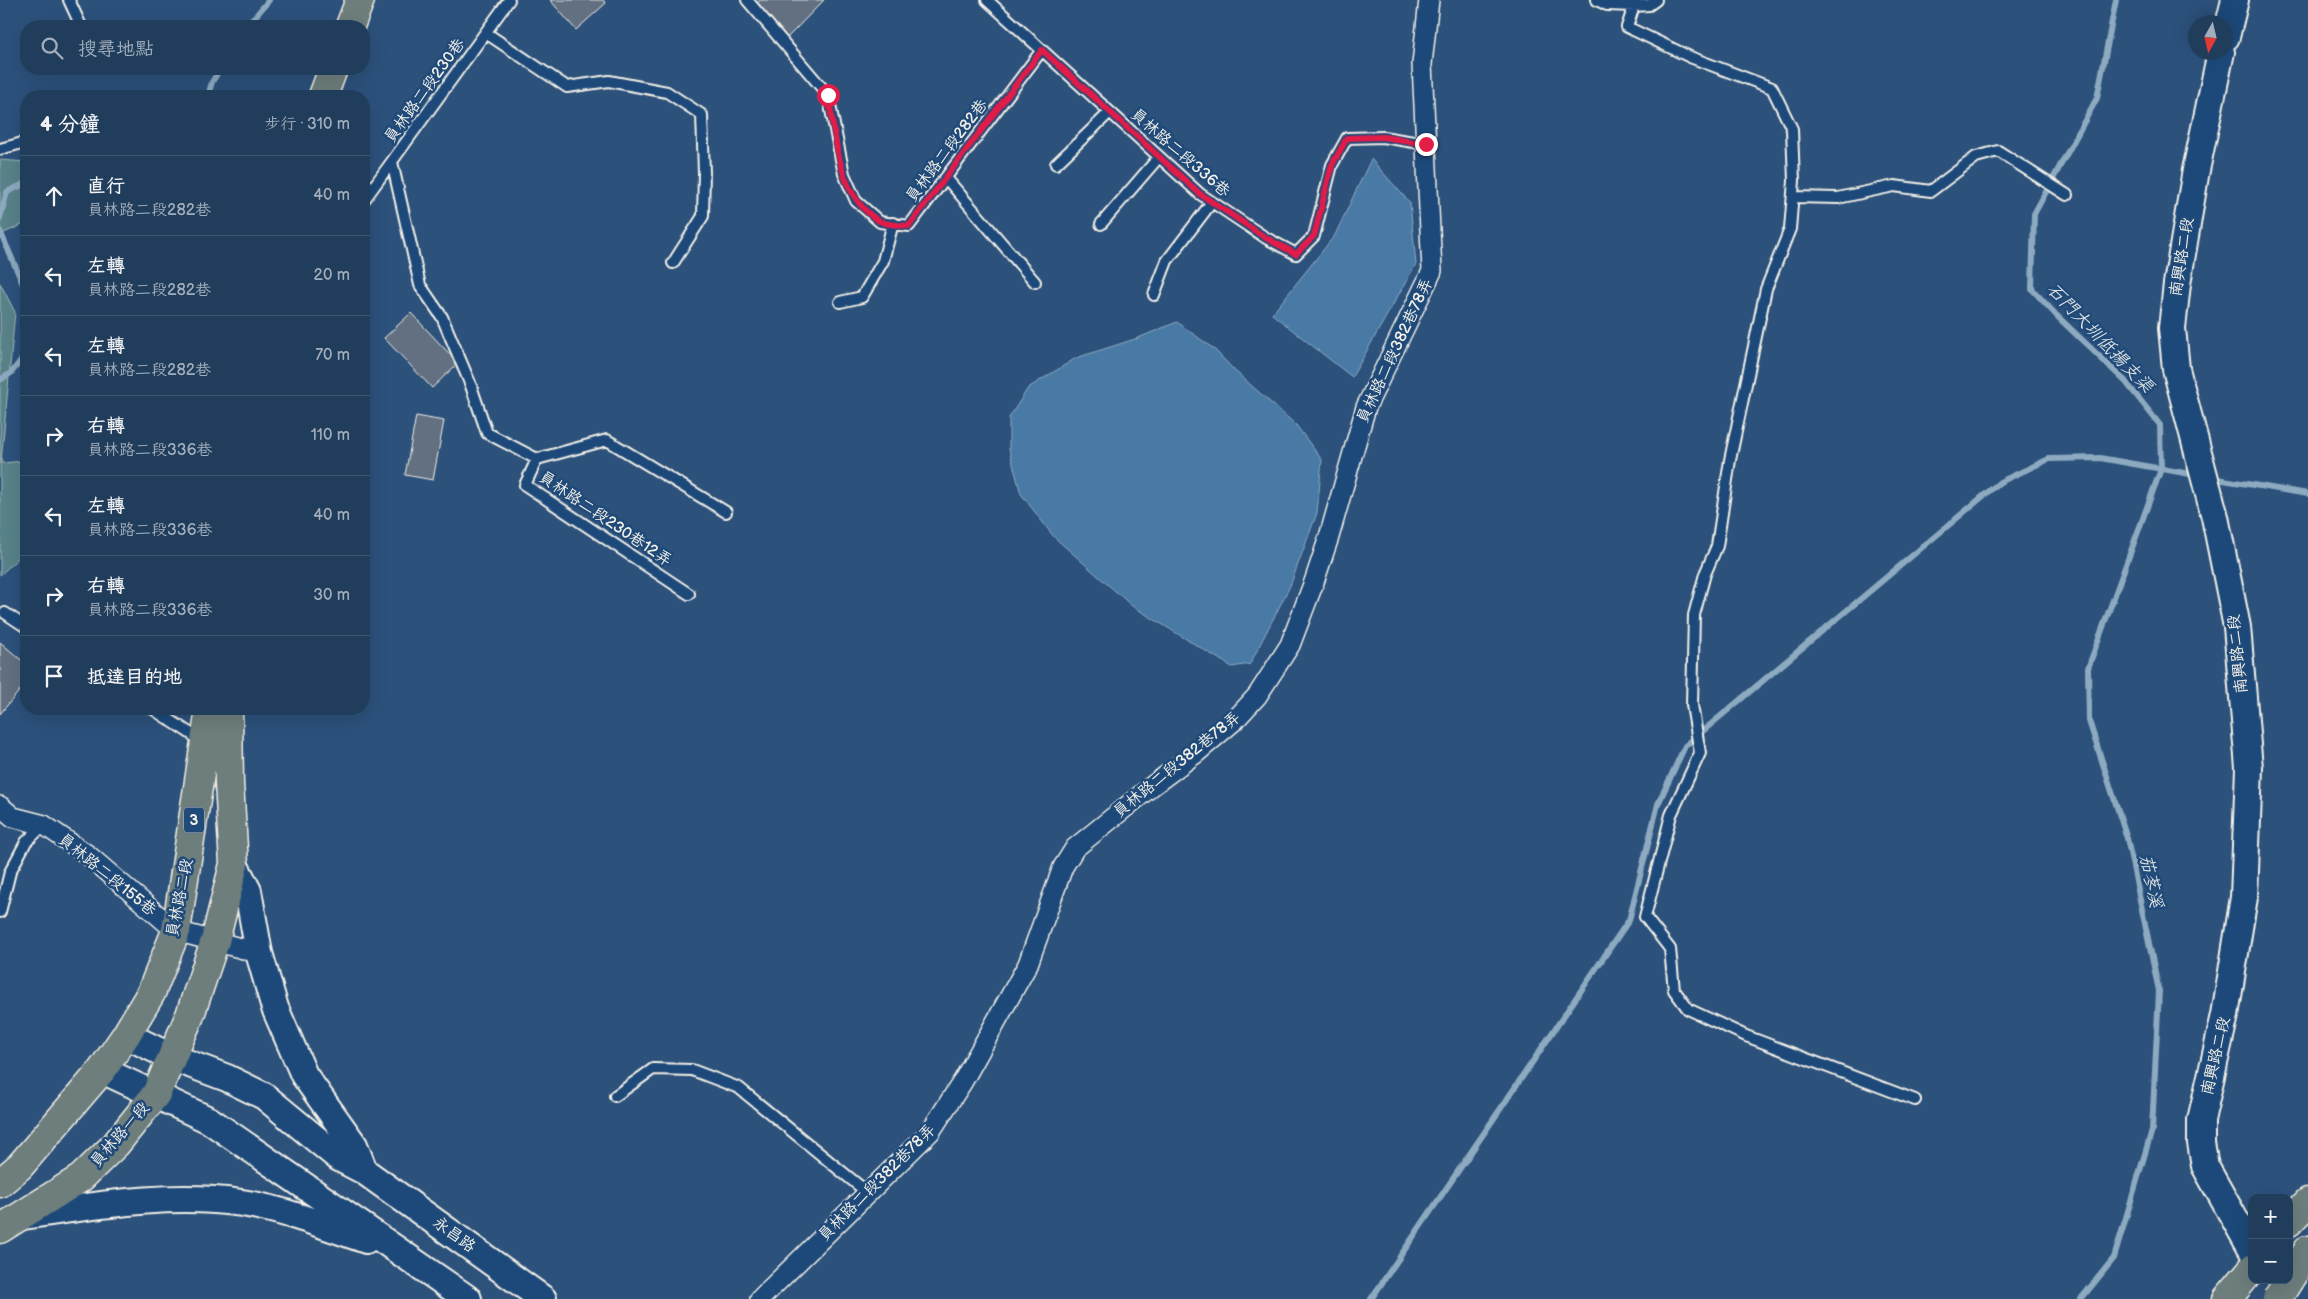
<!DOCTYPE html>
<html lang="zh-TW">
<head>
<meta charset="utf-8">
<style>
	:root { --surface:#213d5c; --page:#2d4865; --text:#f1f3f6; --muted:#a2aebb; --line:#3e5672 }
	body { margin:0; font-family:"Balsamiq Sans","LXGW WenKai TC",sans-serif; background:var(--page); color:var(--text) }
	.controls { position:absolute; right:15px; bottom:15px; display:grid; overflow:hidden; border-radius:10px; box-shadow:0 5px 20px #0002 }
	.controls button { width:45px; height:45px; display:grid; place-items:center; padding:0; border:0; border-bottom:1px solid var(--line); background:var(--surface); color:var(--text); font:25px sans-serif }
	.compass { position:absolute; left:2188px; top:15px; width:45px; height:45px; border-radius:50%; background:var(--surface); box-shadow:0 5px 20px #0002; rotate:188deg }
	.stop { position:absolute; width:15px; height:15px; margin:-11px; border:4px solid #e11d48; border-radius:50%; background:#fff }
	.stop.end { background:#e11d48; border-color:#fff; box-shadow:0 1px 5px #0008 }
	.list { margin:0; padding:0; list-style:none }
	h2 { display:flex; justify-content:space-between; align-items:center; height:65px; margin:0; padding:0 20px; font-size:21px }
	h2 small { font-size:16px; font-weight:400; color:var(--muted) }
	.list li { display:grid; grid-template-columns:32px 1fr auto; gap:15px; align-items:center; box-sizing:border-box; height:80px; padding:0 20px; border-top:1px solid var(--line) }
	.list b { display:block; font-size:19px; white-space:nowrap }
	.list p { margin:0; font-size:16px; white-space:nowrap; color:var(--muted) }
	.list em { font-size:16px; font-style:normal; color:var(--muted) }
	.icon { flex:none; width:28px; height:28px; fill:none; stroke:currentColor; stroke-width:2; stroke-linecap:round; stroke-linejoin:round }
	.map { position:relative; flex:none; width:2308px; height:1299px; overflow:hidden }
	.search { position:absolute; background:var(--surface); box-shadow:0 5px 20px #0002; left:20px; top:20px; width:350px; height:55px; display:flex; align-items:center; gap:12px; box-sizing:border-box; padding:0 18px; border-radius:20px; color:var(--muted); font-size:19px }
	.panel { position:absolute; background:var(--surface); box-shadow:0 5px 20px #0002; left:20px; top:90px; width:350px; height:625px; border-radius:20px }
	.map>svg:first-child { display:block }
	.green { fill:#598289; stroke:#a6bab8 }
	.water { fill:#487aa5; stroke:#8daac0 }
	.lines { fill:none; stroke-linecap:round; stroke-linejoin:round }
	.stream { stroke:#8daac0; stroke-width:6 }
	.building { fill:#626f81; stroke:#f4f1e8 }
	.lane-casing { stroke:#f4f1e8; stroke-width:14 }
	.street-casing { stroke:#f4f1e8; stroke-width:22 }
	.secondary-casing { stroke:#f4f1e8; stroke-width:30 }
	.primary-casing { stroke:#f4f1e8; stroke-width:31 }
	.highway-casing { stroke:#f4f1e8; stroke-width:31 }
	.lane { stroke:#1f4a7a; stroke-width:10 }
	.street { stroke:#1f4a7a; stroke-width:19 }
	.secondary { stroke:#1f4a7a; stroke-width:26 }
	.primary { stroke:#6d7e7c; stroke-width:28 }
	.highway { stroke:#6d7e7c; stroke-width:28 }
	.highway-bridge-casing { stroke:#f4f1e8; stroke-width:31; stroke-linecap:butt }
	.highway-bridge { stroke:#6d7e7c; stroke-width:28 }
	.route { stroke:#e11d48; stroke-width:6 }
	.labels { text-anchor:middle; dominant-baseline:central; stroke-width:5; stroke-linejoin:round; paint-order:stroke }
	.shield { fill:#1f4a7a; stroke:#b4bfc7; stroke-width:1 }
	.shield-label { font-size:15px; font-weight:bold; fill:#f4f1e8 }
	.street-label { font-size:16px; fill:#f4f1e8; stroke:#1f4a7a }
	.water-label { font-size:18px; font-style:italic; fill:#dadfde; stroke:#1f4a7a }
</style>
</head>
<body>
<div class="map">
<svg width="2308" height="1299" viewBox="0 0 2308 1299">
	<rect width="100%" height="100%" fill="#2c517b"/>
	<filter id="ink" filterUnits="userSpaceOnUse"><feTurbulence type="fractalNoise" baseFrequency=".02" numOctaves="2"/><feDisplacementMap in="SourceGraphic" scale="10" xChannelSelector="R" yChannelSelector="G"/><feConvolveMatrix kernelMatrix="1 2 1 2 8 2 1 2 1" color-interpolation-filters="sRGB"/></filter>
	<g filter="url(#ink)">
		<path class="green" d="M 0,160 L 26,162 L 26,223 L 0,235 Z
			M 0,283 L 15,312 L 1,463 L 26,461 L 26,551 L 0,575 Z"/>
		<path class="water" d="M 1371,159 L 1410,203 L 1416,264 L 1352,377 L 1272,314 L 1335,235 Z
			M 1177,322 L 1214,349 L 1235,371 L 1296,425 L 1322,460 L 1317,513 L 1290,586 L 1250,664 L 1232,667 L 1132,606 L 1054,537 L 1021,494 L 1009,449 L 1009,418 L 1028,388 L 1076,358 L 1138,338 Z"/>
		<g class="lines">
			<path class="stream" d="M 247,26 L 269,0
				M 208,96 L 212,82 L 220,69
				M 0,218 L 7,192 L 26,183
				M 0,231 L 26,291
				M 0,380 L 11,373 L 26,354
				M 2211,478 L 2308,494
				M 1371,1299 L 1629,920 L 1658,804 L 1685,746 L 2000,482 L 2049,459 L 2100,458 L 2196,475
				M 2081,1299 L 2114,1258 L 2152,1130 L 2159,991 L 2127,838 L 2089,721 L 2088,668 L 2161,469 L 2160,425 L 2125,381 L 2057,316 L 2032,289 L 2034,214 L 2097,98 L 2116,0"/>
		</g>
		<path class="building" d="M 550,0 L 603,0 L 606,3 L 576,30 Z
			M 760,0 L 824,0 L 786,39 L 753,6 Z
			M 411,313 L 458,363 L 432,388 L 384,338 Z
			M 416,416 L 444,421 L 433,480 L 405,475 Z
			M 0,642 L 26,664 L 26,683 L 0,714 Z"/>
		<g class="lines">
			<g class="lane-casing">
				<path id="lane" d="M 69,0 L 81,26
					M 747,0 L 828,95 L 844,174 L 856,201 L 880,222 L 909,226 L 1042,50
					M 987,0 L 1200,194 L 1266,238 L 1296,254 L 1314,236 L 1332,165 L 1347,138 L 1383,137 L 1426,144
					M 1597,0 L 1607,5 L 1634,6
					M 1656,0 L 1649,5 L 1634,6 L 1627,27 L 1690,57 L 1772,88 L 1792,129 L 1794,181 L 1790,229 L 1766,289 L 1730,460 L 1717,546 L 1705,574 L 1694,615 L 1692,705 L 1700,753 L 1671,815 L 1645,917 L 1670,949 L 1674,990 L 1688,1009 L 1746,1036 L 1915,1100
					M 486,33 L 567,87 L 609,81 L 667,92 L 702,115 L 704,173 L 703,216 L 673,263
					M 0,149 L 26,142
					M 392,162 L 420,285 L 442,317 L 470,383 L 487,433 L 537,459 L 607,440 L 726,512
					M 1056,164 L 1110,112
					M 946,178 L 1035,282
					M 1793,197 L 1838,198 L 1894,186 L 1931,191 L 1976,157 L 1998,151 L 2067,195
					M 364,200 L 509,0
					M 1101,224 L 1159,157
					M 1154,295 L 1167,261 L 1212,202
					M 840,302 L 862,297 L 883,261 L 893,223
					M 537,459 L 525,485 L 689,594
					M 5,613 L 26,627
					M 153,709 L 202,741
					M 0,912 L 10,872 L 26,842 L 44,825
					M 615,1096 L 653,1069 L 692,1070 L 739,1088 L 868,1193"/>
			</g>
			<g class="street-casing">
				<path id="street" d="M 0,806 L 13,817 L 44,825 L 88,855 L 176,931 L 259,953
					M 760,1299 L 930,1132 L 963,1081 L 1028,964 L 1063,867 L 1075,848 L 1152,786 L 1195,754 L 1235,720 L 1257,696 L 1290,645 L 1314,582 L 1329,537 L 1366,407 L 1432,271 L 1422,64 L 1429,0"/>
			</g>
			<g class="secondary-casing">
				<path id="secondary" d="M 2226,37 L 2235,0
					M 2221,52 L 2196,170 L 2177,284 L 2172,328 L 2176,369 L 2215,517 L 2237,627 L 2249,768 L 2244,897 L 2225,1015 L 2201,1120 L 2201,1143 L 2205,1166 L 2252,1250
					M 234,864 L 248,891 L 259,953 L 275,1008 L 304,1075 L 354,1145 L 364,1171
					M 126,1035 L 171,1057 L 227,1078 L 264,1096 L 339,1158 L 364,1171 L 543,1299
					M 102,1070 L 209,1120 L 468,1299
					M 22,1216 C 94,1206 169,1192 242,1203 C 285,1210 326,1226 366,1240"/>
			</g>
			<g class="primary-casing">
				<path id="primary" d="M 350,26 L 360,0
					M 323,96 L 333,69
					M 0,1183 L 20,1166 L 102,1070 L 126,1035 L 151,993 L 176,931 L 210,709
					M 0,1229 L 81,1178 L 116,1144 L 156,1094 L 190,1015 L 215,941 L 234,864 L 229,783 L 228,709"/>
			</g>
			<g class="highway-casing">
				<path id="highway" d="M 2289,1222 L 2308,1202
					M 2289,1280 L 2308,1250
					M 2227,1299 L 2252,1269"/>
			</g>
			<use href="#lane" class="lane"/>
			<use href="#street" class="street"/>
			<use href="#secondary" class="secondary"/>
			<use href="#primary" class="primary"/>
			<use href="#highway" class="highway"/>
			<g class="highway-bridge-casing">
				<path id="highway-bridge" d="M 2277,1299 L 2289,1280"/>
			</g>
			<use href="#highway-bridge" class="highway-bridge"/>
		</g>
	</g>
	<g class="lines" filter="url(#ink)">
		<path class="route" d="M 828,95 C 836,137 837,196 879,221 C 886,225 900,225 909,226 L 1042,50 L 1200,194 L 1266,238 L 1296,254 L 1314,236 L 1332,165 L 1347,138 L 1383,137 L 1426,144"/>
	</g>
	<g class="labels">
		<rect class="shield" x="184" y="807.5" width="20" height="25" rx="4"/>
		<g class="shield-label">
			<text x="194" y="820">3</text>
		</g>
		<g class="street-label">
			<text transform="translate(425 91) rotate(-54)">員林路二段230巷</text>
			<text transform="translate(947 151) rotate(-53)">員林路二段282巷</text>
			<text transform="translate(1180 153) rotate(41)">員林路二段336巷</text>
			<text transform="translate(2182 257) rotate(-81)">南興路二段</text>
			<text transform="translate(1395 351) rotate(-65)">員林路二段382巷78弄</text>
			<text transform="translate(605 519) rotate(34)">員林路二段230巷12弄</text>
			<text transform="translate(2238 654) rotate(-96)">南興路二段</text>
			<text transform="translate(1177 765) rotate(-39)">員林路二段382巷78弄</text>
			<text transform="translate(107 875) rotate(39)">員林路二段155巷</text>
			<text transform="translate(180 898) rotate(-79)">員林路二段</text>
			<text transform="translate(2216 1056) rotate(-77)">南興路二段</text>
			<text transform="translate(120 1135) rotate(-49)">員林路一段</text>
			<text transform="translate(877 1183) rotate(-45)">員林路二段382巷78弄</text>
			<text transform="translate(454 1235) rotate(36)">永昌路</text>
		</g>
		<g class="water-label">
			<text transform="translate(2100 338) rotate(46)">石門大圳低揚支渠</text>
			<text transform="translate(2151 881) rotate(78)">茄苳溪</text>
		</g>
	</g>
</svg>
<div class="controls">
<button>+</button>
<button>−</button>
</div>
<svg class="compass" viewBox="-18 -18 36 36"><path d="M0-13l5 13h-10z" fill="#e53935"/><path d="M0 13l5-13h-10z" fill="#a2aebb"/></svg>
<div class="stop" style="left:828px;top:95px"></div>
<div class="stop end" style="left:1426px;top:144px"></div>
<div class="search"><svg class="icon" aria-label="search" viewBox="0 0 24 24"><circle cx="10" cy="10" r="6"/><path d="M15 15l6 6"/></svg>搜尋地點</div>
<section class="panel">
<h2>4 分鐘<small>步行 · 310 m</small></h2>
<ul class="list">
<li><svg class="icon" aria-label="ahead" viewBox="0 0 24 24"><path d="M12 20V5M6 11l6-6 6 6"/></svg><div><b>直行</b><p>員林路二段282巷</p></div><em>40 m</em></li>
<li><svg class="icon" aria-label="left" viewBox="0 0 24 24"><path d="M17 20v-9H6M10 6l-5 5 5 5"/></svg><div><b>左轉</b><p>員林路二段282巷</p></div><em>20 m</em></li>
<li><svg class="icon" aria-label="left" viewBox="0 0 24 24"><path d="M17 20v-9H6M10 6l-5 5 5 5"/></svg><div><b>左轉</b><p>員林路二段282巷</p></div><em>70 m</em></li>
<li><svg class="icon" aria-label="right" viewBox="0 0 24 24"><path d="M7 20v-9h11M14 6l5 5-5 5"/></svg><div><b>右轉</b><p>員林路二段336巷</p></div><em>110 m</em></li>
<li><svg class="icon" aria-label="left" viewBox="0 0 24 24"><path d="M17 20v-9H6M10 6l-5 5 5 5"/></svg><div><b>左轉</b><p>員林路二段336巷</p></div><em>40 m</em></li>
<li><svg class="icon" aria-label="right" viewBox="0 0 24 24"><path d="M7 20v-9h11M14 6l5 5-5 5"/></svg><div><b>右轉</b><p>員林路二段336巷</p></div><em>30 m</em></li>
<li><svg class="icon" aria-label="arrive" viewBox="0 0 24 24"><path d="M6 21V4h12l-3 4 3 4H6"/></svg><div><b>抵達目的地</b></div></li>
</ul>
</section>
</div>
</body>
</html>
